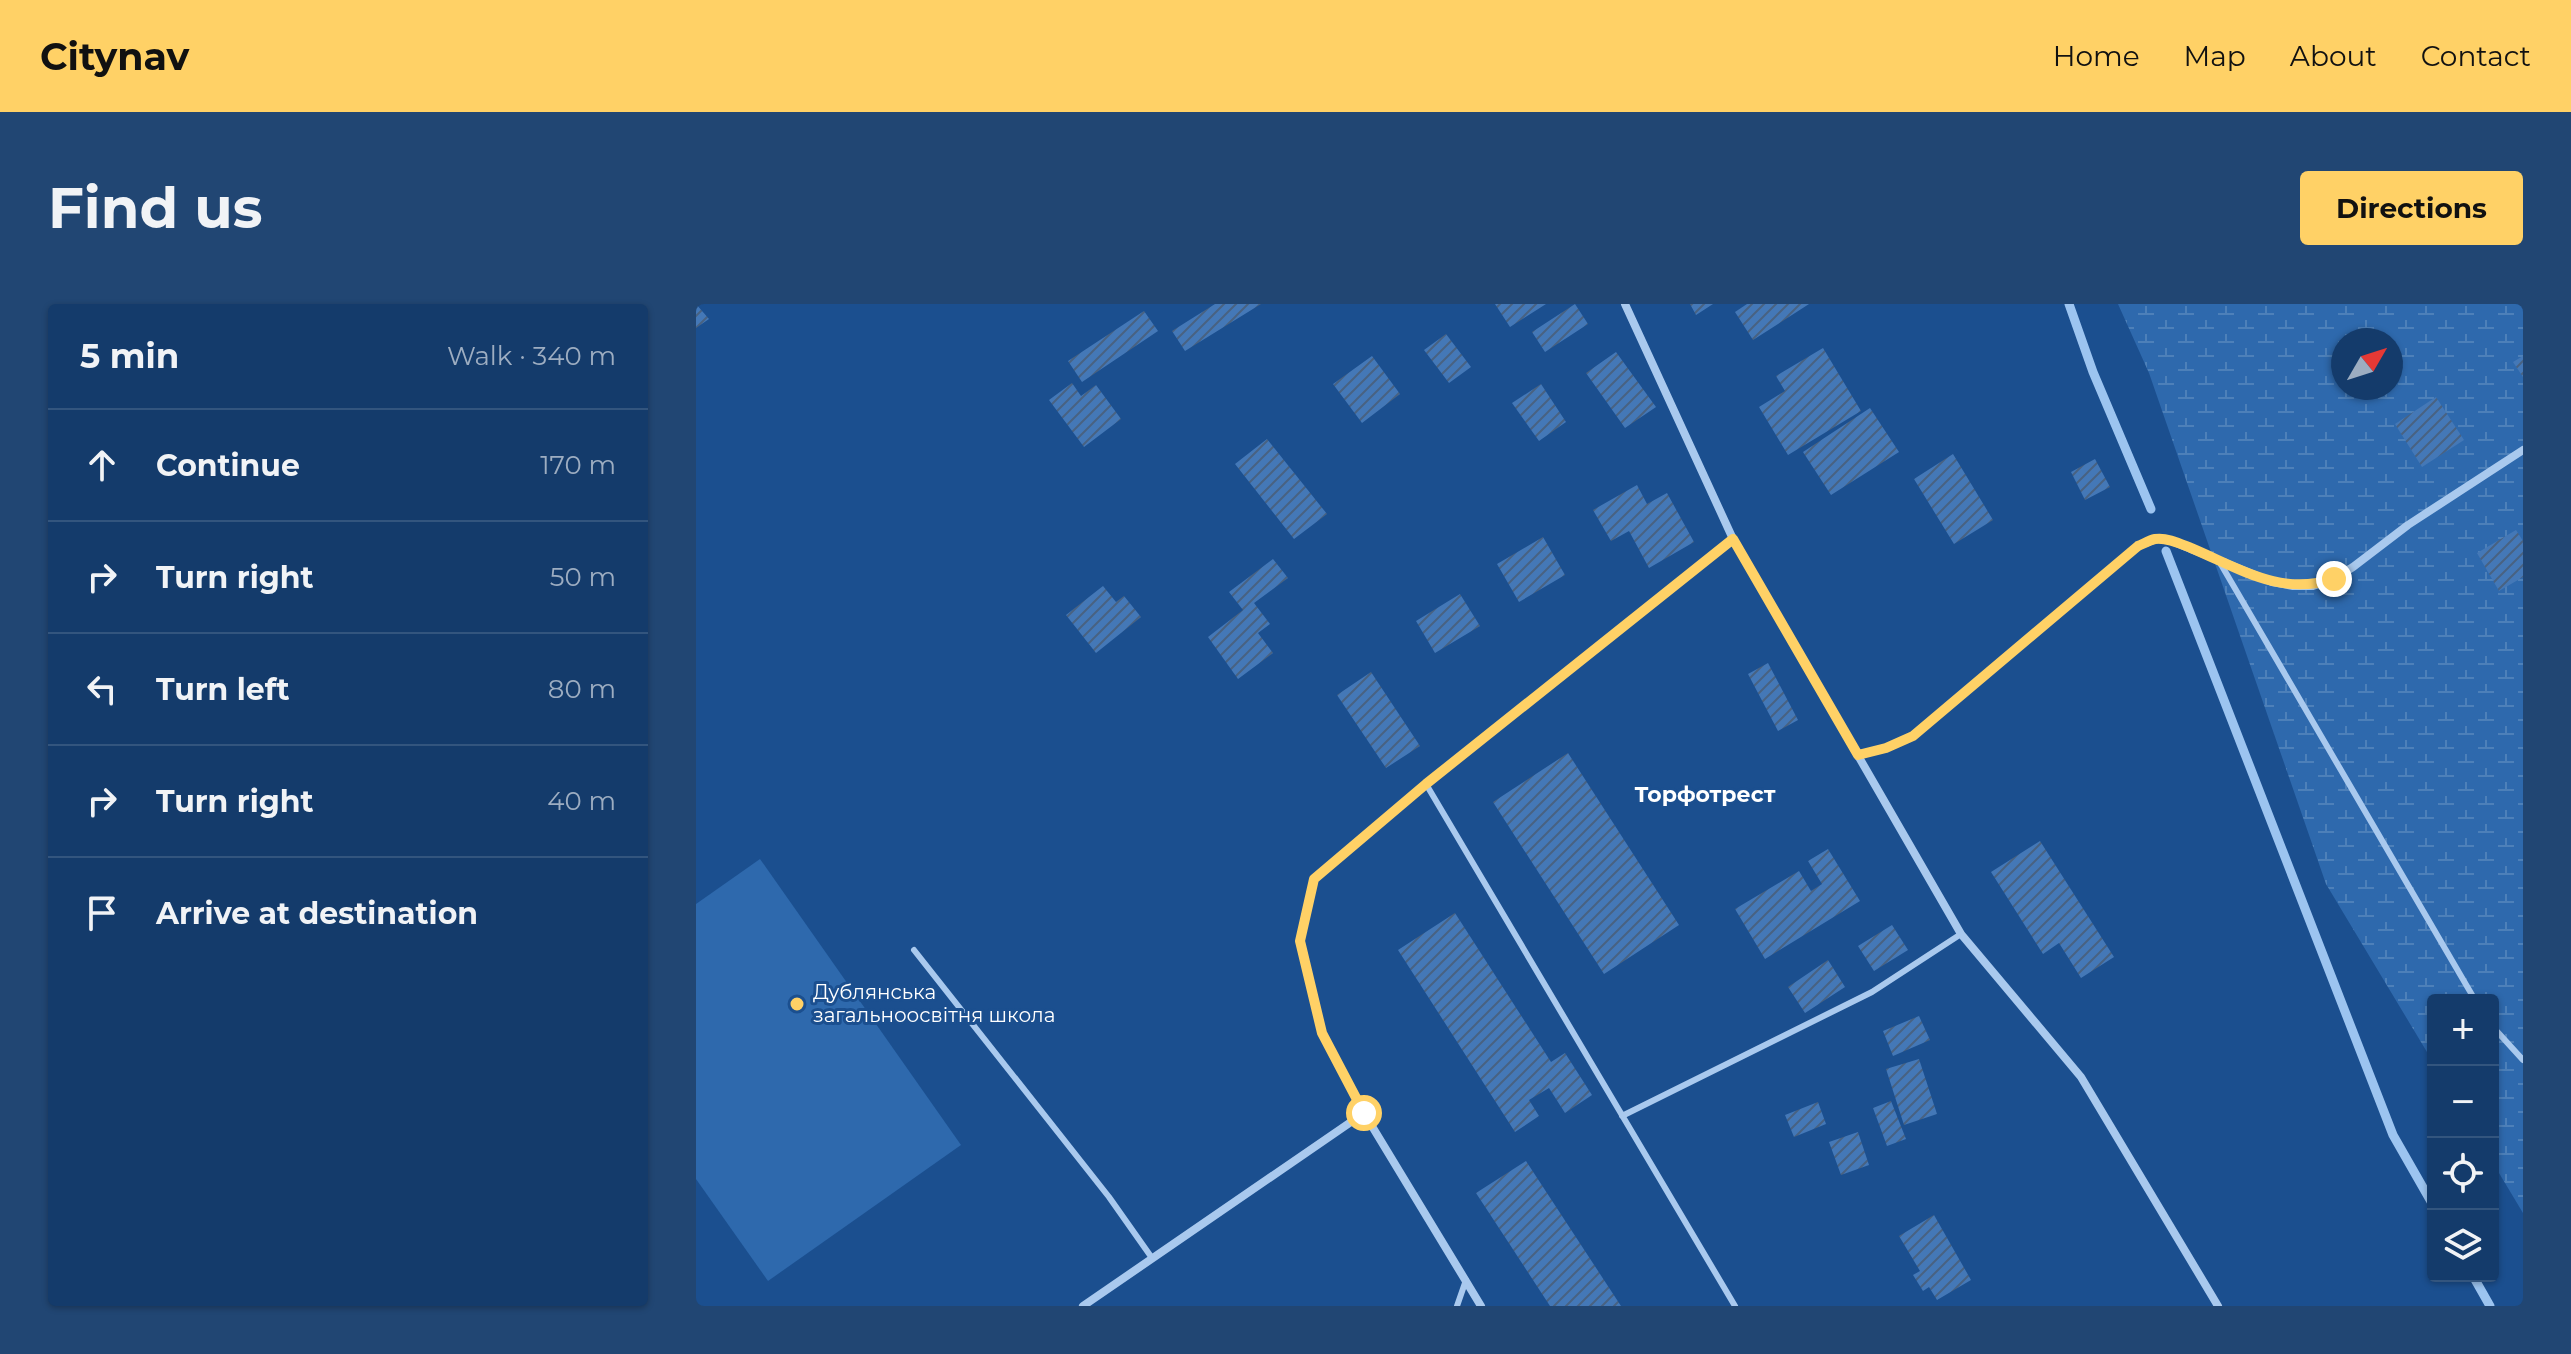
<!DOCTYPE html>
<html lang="en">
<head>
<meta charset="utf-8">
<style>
	:root { --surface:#143b6b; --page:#214673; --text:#f1f3f6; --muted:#9dadc1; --line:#33557e; --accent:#ffd166 }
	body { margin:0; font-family:Montserrat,sans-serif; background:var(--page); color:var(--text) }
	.controls { position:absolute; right:24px; bottom:24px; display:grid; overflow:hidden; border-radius:8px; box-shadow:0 2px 6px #0004 }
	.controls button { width:72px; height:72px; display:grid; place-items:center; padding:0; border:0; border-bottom:2px solid var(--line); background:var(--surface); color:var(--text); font:40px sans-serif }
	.compass { position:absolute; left:1635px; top:24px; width:72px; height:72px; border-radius:50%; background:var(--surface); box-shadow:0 2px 6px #0004; rotate:51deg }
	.stop { position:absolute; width:24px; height:24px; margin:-18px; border:6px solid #ffd166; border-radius:50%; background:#fff }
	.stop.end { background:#ffd166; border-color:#fff; box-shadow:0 2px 8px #0008 }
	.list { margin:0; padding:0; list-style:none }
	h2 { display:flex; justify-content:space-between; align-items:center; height:104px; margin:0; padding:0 32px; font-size:34px }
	h2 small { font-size:26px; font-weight:400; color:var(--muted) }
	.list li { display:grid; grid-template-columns:52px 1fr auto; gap:24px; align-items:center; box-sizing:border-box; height:112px; padding:0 32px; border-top:2px solid var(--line) }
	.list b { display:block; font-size:30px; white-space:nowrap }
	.list em { font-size:26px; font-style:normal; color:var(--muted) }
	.icon { flex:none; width:44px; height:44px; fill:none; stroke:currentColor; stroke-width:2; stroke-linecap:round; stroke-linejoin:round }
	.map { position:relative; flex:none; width:1827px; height:1002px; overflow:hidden; border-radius:8px }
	header { display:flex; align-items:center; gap:48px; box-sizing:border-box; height:112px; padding:0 40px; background:var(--accent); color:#111 }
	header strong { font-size:38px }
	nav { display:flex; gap:44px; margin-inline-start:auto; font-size:28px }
	.intro { display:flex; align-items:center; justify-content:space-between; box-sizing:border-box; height:192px; padding:0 48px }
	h1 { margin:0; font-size:56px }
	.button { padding:20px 36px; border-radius:8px; background:var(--accent); color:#111; font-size:28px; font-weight:700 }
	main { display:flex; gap:48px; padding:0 48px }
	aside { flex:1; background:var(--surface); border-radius:8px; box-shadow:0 2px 6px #0004 }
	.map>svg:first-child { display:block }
	.wetland { fill:url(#wetland-marsh); fill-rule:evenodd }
	.pitch { fill:#2e69ad }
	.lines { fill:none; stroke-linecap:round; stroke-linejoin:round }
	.stream { stroke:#9cc4f0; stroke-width:9 }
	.building { fill:url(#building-hatch) }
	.service { stroke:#a9c9ee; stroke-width:6 }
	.minor { stroke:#a9c9ee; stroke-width:8 }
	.route { stroke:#ffd166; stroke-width:10 }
	.poi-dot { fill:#ffd166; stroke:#1b4f8f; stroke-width:3 }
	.labels { text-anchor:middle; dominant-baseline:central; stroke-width:6; stroke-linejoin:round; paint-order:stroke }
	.poi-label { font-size:20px; fill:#fff; stroke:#1b4f8f; text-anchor:start }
	.neighbourhood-label { font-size:22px; font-weight:bold; fill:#fff; stroke:#1b4f8f }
</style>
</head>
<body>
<header>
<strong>Citynav</strong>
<nav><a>Home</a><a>Map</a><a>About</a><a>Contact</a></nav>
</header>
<div class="intro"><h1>Find us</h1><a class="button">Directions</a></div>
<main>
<aside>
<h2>5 min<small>Walk · 340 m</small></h2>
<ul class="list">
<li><svg class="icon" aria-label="ahead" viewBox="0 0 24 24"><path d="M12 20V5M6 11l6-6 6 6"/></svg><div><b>Continue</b></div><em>170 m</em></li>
<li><svg class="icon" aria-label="right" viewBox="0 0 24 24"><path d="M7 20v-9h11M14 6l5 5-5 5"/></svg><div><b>Turn right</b></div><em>50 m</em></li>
<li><svg class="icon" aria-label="left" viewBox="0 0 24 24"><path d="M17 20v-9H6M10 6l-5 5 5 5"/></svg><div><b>Turn left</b></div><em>80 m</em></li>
<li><svg class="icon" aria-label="right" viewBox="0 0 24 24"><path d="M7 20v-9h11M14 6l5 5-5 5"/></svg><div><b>Turn right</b></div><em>40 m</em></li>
<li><svg class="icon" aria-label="arrive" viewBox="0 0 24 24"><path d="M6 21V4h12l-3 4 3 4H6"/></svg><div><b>Arrive at destination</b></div></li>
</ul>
</aside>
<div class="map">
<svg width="1827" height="1002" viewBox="0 0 1827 1002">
	<defs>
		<pattern id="wetland-marsh" width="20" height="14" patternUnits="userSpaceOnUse" patternTransform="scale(2)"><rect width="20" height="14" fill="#2e69ad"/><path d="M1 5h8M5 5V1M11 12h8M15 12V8" fill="none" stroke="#4d80b9"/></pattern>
		<pattern id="building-hatch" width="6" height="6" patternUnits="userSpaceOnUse" patternTransform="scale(2)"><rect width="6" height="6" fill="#4478b7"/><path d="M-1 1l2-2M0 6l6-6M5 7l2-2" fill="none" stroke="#486282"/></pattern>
	</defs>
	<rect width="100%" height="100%" fill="#1b4f8f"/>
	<path class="wetland" d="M 1422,0 L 1827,0 L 1827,909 L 1797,859 L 1797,696 L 1737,696 L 1737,758 L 1630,580 L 1453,69 ZM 1647,36 L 1695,36 L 1695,84 L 1647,84 Z"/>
	<path class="pitch" d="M 64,555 L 265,841 L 72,977 L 0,875 L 0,600 Z"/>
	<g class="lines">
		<path class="stream" d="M 1373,0 L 1397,68 L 1455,205
			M 1470,247 L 1697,831 L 1737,901
			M 1777,972 L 1794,1002"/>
	</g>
	<path class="building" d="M 0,0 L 13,15 L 0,24 Z
		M 519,0 L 565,0 L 489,47 L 476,27 Z
		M 799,0 L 850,0 L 814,23 Z
		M 879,0 L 892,20 L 849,48 L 836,28 Z
		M 994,0 L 1017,0 L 1000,11 Z
		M 1051,0 L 1113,0 L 1057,36 L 1039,8 Z
		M 448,7 L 462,27 L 386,78 L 372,57 Z
		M 750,30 L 775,63 L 753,79 L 728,46 Z
		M 1127,44 L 1165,107 L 1092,151 L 1063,103 L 1089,87 L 1080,72 Z
		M 920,48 L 960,103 L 929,124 L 890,69 Z
		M 676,52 L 704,90 L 666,119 L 637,80 Z
		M 1827,52 L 1827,73 L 1817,58 Z
		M 376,79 L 385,92 L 400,81 L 425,115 L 388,143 L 353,96 Z
		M 845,80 L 870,118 L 843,137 L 816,99 Z
		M 1740,93 L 1768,136 L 1726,163 L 1699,120 Z
		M 1174,104 L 1203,148 L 1135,191 L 1107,148 Z
		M 571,135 L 631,210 L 598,235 L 539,160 Z
		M 1257,150 L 1297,216 L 1258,240 L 1218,175 Z
		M 1399,155 L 1414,183 L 1389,196 L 1375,168 Z
		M 941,181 L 951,200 L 971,189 L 998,238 L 953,264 L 933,227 L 915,237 L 897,206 Z
		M 1820,226 L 1827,237 L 1827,273 L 1803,287 L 1781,249 Z
		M 847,233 L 869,271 L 823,298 L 801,260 Z
		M 577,255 L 592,274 L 558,299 L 574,320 L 562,329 L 577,349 L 542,375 L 512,333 L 547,306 L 533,288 Z
		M 407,282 L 420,298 L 428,292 L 445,313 L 400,349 L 370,311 Z
		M 764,290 L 784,322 L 739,349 L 720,317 Z
		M 1072,359 L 1102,416 L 1082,427 L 1052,370 Z
		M 675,368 L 724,442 L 690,464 L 641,391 Z
		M 872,449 L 983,621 L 908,670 L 797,498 Z
		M 1344,537 L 1418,653 L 1385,674 L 1363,639 L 1347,650 L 1295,568 Z
		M 1132,545 L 1164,597 L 1069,655 L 1039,605 L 1103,567 L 1115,587 L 1126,580 L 1112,557 Z
		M 759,609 L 855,758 L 869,749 L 896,791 L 869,809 L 853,784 L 833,796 L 843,812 L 819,828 L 702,646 Z
		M 1196,621 L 1212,646 L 1178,667 L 1162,642 Z
		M 1132,656 L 1149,683 L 1109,709 L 1092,683 Z
		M 1223,712 L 1234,736 L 1197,752 L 1187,727 Z
		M 1223,755 L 1241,810 L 1208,821 L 1190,765 Z
		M 1195,797 L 1210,835 L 1191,842 L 1177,804 Z
		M 1122,798 L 1130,820 L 1098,833 L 1089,811 Z
		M 1162,828 L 1173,861 L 1145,871 L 1133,838 Z
		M 830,857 L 925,1002 L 854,1002 L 780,889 Z
		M 1238,911 L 1275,976 L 1241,996 L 1233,983 L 1227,987 L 1217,971 L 1224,967 L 1203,932 Z"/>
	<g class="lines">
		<path class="service" d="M 1523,257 L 1779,696
			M 730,480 L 1039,1002
			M 218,646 L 413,893 L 456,954
			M 1797,723 L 1827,756
			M 926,812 L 1176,688 L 1265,630
			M 761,1002 L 770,976"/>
		<path class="minor" d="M 929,0 L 1037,235 L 1265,630 L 1385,773 L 1522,1002
			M 1162,451 L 1190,444 L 1217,432 L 1442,242 L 1460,235 L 1473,236 L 1576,278 L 1597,282 L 1617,282 L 1638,275 L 1657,263 L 1712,221 L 1827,146
			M 387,1002 L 668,809
			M 785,1002 L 668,809 L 626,729 L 604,637 L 618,575 L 730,480 L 1037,235"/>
	</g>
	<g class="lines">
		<path class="route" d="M 668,809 L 626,729 L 604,637 L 618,575 L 730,480 L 1037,235 L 1162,451 L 1190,444 L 1217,432 L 1442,242 C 1447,240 1454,236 1459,235 C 1471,233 1485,240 1495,244 C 1545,265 1583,292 1638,275"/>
	</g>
	<circle class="poi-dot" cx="101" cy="700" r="8"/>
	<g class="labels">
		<g class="poi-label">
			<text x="117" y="688">Дублянська<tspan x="117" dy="23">загальноосвітня школа</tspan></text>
		</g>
		<g class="neighbourhood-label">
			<text x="1009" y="490">Торфотрест</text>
		</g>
	</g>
</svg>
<div class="controls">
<button>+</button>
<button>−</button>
<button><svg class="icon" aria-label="locate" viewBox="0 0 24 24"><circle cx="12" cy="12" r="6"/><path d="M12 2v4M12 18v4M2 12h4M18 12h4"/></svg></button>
<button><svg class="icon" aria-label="layers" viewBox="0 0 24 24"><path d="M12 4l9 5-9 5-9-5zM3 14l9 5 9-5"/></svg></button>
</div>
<svg class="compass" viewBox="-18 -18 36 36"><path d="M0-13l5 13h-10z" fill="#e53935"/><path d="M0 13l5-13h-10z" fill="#9dadc1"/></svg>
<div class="stop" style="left:668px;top:809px"></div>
<div class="stop end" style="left:1638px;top:275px"></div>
</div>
</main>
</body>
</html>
